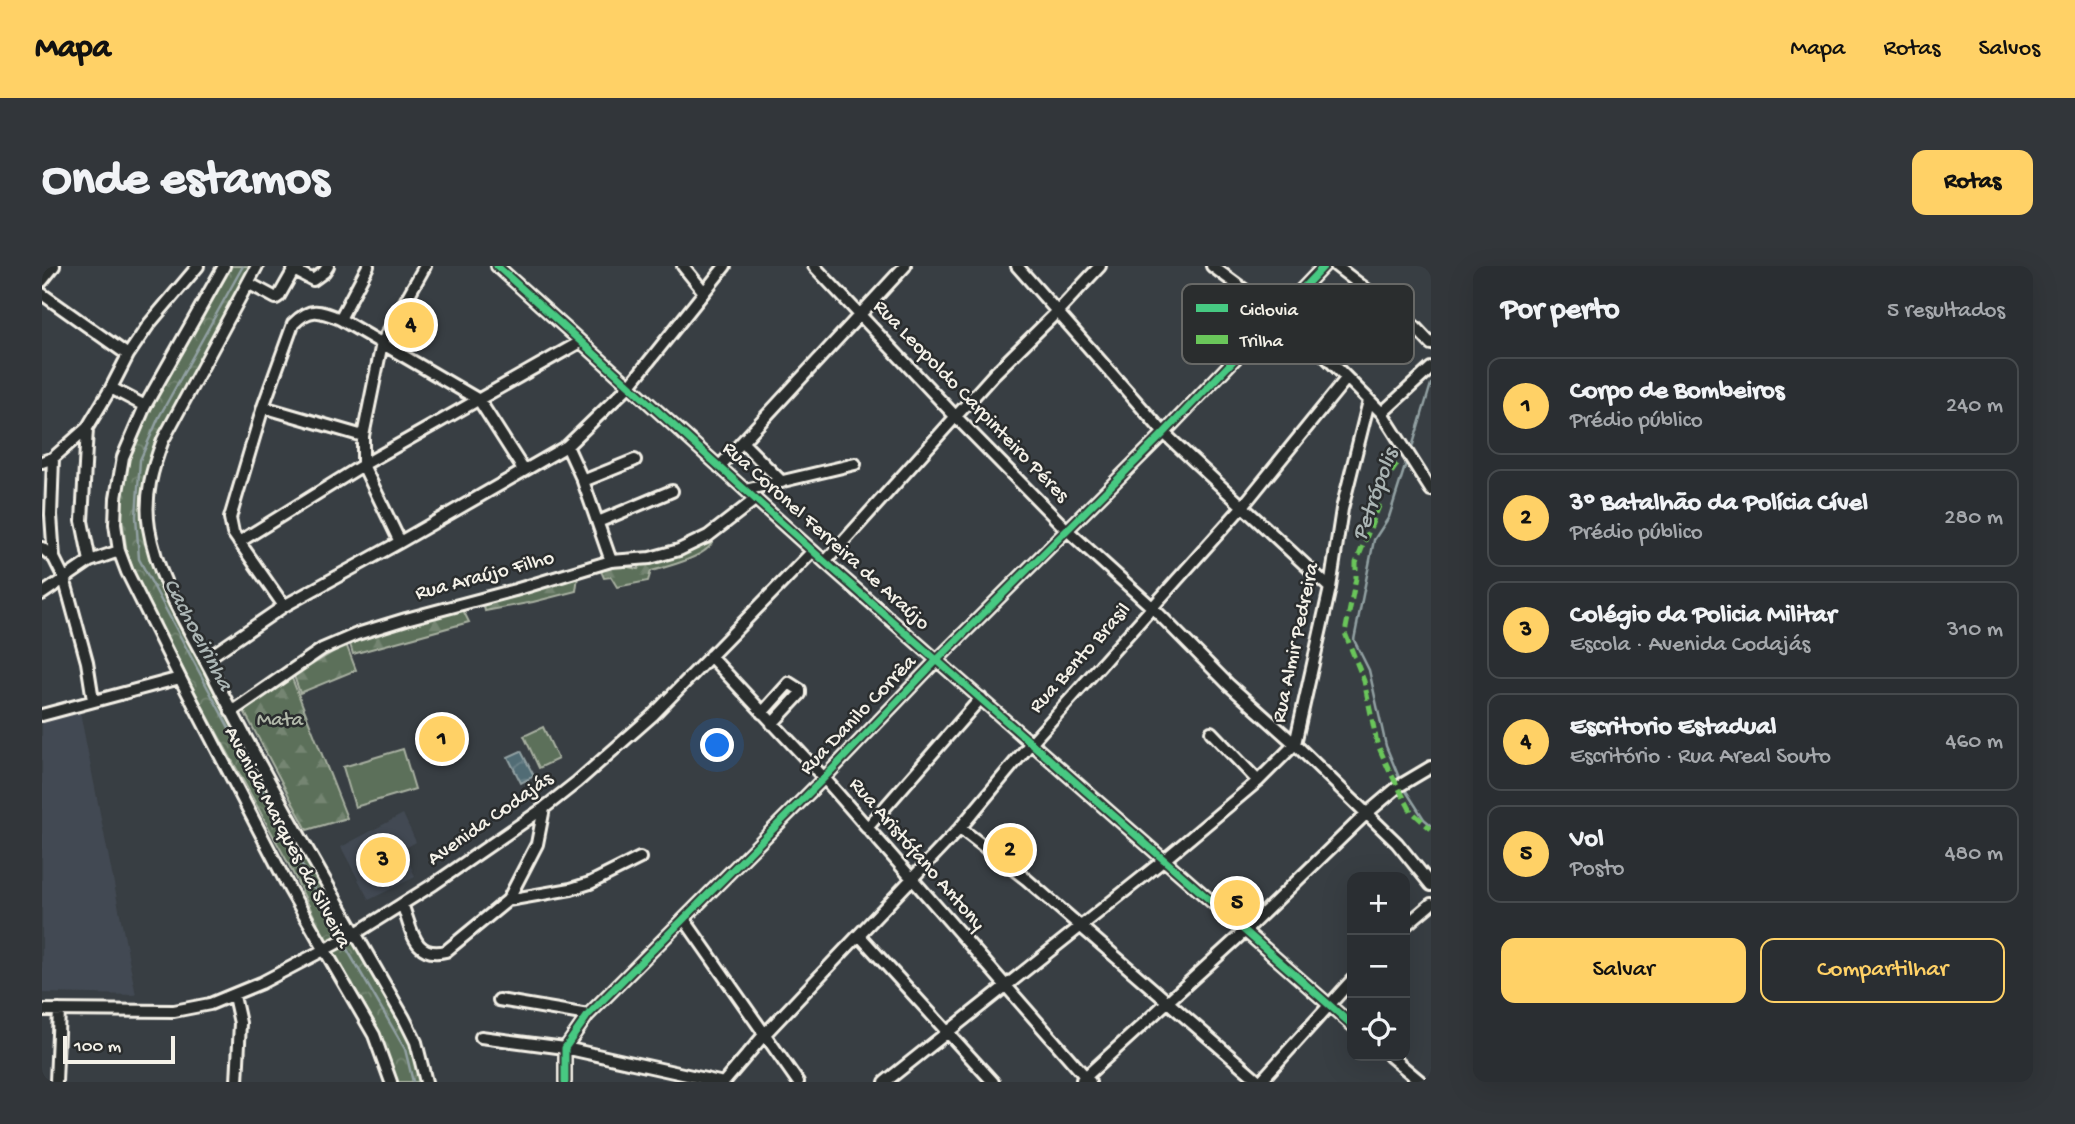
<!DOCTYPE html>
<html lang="pt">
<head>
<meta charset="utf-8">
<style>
	:root { --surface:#2a2e32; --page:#32363a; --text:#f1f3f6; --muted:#a5a8ac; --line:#464a4d; --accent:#ffd166 }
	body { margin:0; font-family:"Gochi Hand",sans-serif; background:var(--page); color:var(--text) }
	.controls { position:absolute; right:21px; bottom:21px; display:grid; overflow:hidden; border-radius:14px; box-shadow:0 7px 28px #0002 }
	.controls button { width:63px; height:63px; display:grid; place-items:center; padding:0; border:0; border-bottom:2px solid var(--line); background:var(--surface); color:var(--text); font:35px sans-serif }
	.scale { position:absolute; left:21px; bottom:18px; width:112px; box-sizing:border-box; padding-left:7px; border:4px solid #f4f1e8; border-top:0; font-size:19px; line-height:24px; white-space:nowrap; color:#f4f1e8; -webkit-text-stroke:5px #2a2d2e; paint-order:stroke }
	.you { position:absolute; left:676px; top:480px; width:24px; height:24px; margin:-18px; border:5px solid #fff; border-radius:50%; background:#1a73e8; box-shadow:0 0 0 10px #1a73e833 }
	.badge { display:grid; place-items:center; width:46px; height:46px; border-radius:50%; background:var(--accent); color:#111; font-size:23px; font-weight:700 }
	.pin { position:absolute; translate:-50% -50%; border:4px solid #fff; box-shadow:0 2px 7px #0006 }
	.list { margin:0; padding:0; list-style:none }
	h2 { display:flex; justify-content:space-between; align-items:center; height:91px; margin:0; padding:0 28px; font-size:30px }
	h2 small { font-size:23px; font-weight:400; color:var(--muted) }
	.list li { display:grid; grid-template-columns:46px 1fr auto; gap:21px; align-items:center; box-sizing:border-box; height:98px; margin:0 14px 14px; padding:0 14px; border:2px solid var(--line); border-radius:14px }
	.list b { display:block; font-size:26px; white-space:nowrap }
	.list p { margin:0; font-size:23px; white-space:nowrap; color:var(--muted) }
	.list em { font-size:23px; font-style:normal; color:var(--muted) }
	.actions { display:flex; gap:14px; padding:21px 28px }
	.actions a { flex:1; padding:16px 0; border:2px solid var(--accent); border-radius:14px; text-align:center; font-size:24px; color:var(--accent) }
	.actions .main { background:var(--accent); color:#111 }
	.icon { flex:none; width:38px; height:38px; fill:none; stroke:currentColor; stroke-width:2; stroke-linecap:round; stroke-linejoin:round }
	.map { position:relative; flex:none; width:1389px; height:816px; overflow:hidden; border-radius:14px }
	header { display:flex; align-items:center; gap:42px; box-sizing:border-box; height:98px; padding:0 35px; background:var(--accent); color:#111 }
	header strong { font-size:33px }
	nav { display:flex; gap:38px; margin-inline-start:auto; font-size:24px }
	.intro { display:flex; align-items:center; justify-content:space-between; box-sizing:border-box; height:168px; padding:0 42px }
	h1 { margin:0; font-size:49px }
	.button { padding:18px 32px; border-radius:14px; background:var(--accent); color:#111; font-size:24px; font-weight:700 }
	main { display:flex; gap:42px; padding:0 42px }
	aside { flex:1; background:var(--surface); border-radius:14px; box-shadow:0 7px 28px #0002 }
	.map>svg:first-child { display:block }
	.built { fill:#424952 }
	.forest { fill:url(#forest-firs); stroke:#a8b0a1; stroke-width:2 }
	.park { fill:url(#park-crowns); stroke:#a8b0a1; stroke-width:2 }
	.garden { fill:#5c705a; stroke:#a8b0a1; stroke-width:2 }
	.water { fill:url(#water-waves); stroke:#92a1a3; stroke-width:2 }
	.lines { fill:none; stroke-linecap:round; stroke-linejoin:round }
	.stream { stroke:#92a1a3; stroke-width:2.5 }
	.minor-casing { stroke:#f4f1e8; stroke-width:16 }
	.minor { stroke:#2a2d2e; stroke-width:10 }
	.quiet { stroke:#6ac65a; stroke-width:5; stroke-dasharray:10 5; stroke-linecap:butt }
	.cycleway-casing { stroke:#2a2d2e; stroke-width:11 }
	.cycleway { stroke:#46c982; stroke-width:7 }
	.labels { text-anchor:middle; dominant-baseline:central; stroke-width:5; stroke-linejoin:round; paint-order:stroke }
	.street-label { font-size:21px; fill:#f4f1e8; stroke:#2a2d2e }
	.park-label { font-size:21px; fill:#b0b7a8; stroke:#2a2d2e }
	.water-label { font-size:23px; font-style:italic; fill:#abb5b4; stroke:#2a2d2e }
	.key { fill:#2a2d2e; stroke:#676866; stroke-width:2 }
	.key-label { font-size:19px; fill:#f4f1e8 }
</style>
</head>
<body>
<header>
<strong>Mapa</strong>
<nav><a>Mapa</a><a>Rotas</a><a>Salvos</a></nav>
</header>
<div class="intro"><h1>Onde estamos</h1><a class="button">Rotas</a></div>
<main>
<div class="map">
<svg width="1389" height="816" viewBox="0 0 1389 816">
	<defs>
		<pattern id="forest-firs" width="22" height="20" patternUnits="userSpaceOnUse" patternTransform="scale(1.75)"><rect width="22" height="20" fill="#5c705a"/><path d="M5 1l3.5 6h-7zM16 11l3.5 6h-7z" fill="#748572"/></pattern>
		<pattern id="park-crowns" width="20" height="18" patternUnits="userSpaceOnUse" patternTransform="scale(1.75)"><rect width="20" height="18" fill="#5c705a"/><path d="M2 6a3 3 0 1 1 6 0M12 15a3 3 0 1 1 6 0" fill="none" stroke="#748572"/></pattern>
		<pattern id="water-waves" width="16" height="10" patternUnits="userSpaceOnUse" patternTransform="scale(1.75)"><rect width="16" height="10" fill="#516c75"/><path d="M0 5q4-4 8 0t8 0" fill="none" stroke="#6b8189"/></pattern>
	</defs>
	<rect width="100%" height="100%" fill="#383e43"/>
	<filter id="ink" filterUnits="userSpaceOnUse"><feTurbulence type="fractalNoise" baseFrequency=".0143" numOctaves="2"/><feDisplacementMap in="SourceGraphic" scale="14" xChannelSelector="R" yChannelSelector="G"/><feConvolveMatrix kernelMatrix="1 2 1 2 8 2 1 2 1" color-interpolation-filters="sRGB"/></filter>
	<g filter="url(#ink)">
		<path class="built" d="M 37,441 L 94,729 L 0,727 L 0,450 Z
			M 361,548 L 374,576 L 362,583 L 373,611 L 327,634 L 299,581 Z"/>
		<path class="forest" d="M 670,277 C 663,291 625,301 609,305 L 606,315 L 575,321 L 569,311 L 562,312 L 558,303 L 573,298 L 596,303 L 599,298 Z
			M 536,310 L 534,325 L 491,336 L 443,345 L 441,337 Z
			M 420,342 L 427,356 L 311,388 L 308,378 L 312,372 Z
			M 304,378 L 314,404 L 258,427 L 252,410 Z
			M 249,410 L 305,552 L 265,564 L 201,443 Z"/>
		<path class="park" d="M 184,0 L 212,0 L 122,162 L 107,198 L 102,222 L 116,302 L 372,776 L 380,816 L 355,816 L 343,783 L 331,758 L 290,687 L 246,597 L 161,441 L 96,316 L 85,287 L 78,239 L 84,191 L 99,155 Z"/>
		<path class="garden" d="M 501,461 L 516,493 L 497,502 L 482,470 Z
			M 361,483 L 373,523 L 313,541 L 301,501 Z"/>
		<path class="water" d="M 479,485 L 492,510 L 479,517 L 466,491 Z"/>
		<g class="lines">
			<path class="stream" d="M 201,0 L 117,151 L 98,194 L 94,250 L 97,293 L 299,672
				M 1369,185 L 1389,118
				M 1358,514 L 1344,480 L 1327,404 L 1312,374 L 1332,274 L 1347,251 L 1365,194
				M 1364,525 L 1382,553 L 1389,559
				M 302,678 L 363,783 L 371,816"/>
			<g class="minor-casing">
				<path id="minor" d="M 182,0 L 103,140 L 81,191 L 74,232 L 73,258 L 77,285 L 85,306 L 138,412 L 248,624 L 332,769 L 349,816
					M 215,0 L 121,174 C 110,203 102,230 107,262 C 115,312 145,359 168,403 C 228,522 296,637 362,752 L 374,776 L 384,816
					M 455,0 L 783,296 L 1310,759
					M 641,0 L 662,26
					M 772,0 L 914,151 L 1025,264 L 1111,342 L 1187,419 L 1253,478 L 1355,577 L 1389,619
					M 975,0 L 1122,167 L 1288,322
					M 1170,0 L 1235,48 L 1270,77 L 1340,147 L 1389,224
					M 1294,0 L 1372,60 L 1389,78
					M 252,4 L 271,14 L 282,6 L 286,0
					M 0,15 L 12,0
					M 206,17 L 234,32 L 237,30 L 254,0
					M 0,28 L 86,89
					M 298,53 L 326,0
					M 69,122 L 103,140
					M 221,141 L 321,170
					M 1340,147 L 1389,102
					M 45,162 L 40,255 L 48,295
					M 700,176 L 740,216
					M 525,180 L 541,215 L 569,295
					M 11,192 L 9,249 L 12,292
					M 0,196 L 11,192 L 45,162 L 69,122 L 86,89 L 107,58 L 156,0
					M 677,201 L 863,0
					M 541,215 L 593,194
					M 703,224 L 813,198
					M 556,256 L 630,225
					M 197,276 L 321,199 L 538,76
					M 358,276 L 321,199 L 321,170 L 340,77 L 383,0
					M 0,282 L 12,292 L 22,312 L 45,396 L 51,434
					M 783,296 L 952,108 L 1015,46 L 1058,0
					M 0,328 L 48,295 L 77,285
					M 242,340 L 191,267 L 188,252 L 221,141 L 251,58 C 268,41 277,44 298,53 L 437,134 L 481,203
					M 668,390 L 782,512 L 1048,816
					M 163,394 L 242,340 L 358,276 L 525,180 L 588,119 L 683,0
					M 189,446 L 280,383 L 315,368 L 364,353 L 473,324 L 569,295 L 608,292 L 637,284 L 666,270 L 714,233
					M 720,447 L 747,417 L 758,424 L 758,428 L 730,458
					M 0,449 L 138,412
					M 1169,466 L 1216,515
					M 825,562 L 939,432
					M 918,562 L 984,613 L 1218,816
					M 466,634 L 529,623 L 548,617 L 598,592
					M 360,638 C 370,663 371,693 404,685 L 466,634 L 495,578 L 502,542
					M 642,653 L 756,816
					M 1363,660 L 1389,638
					M 817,669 L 951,816
					M 192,730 L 198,757 L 195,816
					M 457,734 L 546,749
					M 0,744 L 132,745 L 168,738 L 219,717 L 314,667 L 392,618 L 502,542 L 535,516 L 611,449 L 771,285
					M 439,771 L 523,782 L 677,816
					M 1348,790 L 1379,816
					M 1040,814 L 1202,666 L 1324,548 L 1357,520 L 1389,501
					M 14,816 L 17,744
					M 523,816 L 523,782 L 546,749 L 782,512 L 895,394 L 1122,167 L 1282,0
					M 682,816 L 722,769 L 918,562 L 989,477 L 1201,240 L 1304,113
					M 843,816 L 1122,594 L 1216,515 L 1253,478 L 1288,322 L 1300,243 L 1327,135
					M 1218,816 L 1310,714"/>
			</g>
			<use href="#minor" class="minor"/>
			<path class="quiet" d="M 1355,198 L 1342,217 L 1337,240 L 1314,297 L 1314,312 L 1303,367 L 1322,415 L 1335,477 L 1347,504 L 1369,545 L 1389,563"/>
			<g class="cycleway-casing">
				<path id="cycleway" d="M 455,0 L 783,296 L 1310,759
					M 523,816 L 523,782 L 546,749 L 782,512 L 895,394 L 1122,167 L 1282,0"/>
			</g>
			<use href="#cycleway" class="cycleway"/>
		</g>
	</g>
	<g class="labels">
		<g class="street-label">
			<text transform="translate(928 136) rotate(46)">Rua Leopoldo Carpinteiro Péres</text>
			<text transform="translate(783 271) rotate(42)">Rua Coronel Ferreira de Araújo</text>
			<text transform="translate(443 311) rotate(-15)">Rua Araújo Filho</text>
			<text transform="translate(1255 377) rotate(-78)">Rua Almir Pedreira</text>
			<text transform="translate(1039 393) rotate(-48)">Rua Bento Brasil</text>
			<text transform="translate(817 450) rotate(-46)">Rua Danilo Corrêa</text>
			<text transform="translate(449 554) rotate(-35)">Avenida Codajás</text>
			<text transform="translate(244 572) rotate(62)">Avenida Marques da Silveira</text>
			<text transform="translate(874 589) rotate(49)">Rua Aristófano Antony</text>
		</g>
		<g class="park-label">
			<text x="238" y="455">Mata</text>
		</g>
		<g class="water-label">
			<text transform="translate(1334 229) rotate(-70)">Petrópolis</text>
			<text transform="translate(155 369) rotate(62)">Cachoeirinha</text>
		</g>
	</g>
	<rect x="1140" y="18" width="232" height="80" rx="10" class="key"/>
	<rect x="1154" y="38" width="32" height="8" fill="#46c982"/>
	<rect x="1154" y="69" width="32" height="9" fill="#6ac65a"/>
	<g class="key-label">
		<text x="1198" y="49">Ciclovia</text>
		<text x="1198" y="80">Trilha</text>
	</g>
</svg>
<div class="controls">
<button>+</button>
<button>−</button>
<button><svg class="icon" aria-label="locate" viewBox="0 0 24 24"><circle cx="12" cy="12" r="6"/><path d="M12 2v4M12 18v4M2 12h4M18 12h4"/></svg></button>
</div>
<div class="scale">100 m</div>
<div class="you"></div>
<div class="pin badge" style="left:400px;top:473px">1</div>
<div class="pin badge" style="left:968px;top:584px">2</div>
<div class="pin badge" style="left:341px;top:594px">3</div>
<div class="pin badge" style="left:369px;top:59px">4</div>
<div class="pin badge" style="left:1195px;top:637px">5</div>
</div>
<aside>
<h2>Por perto<small>5 resultados</small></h2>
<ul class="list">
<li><span class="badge">1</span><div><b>Corpo de Bombeiros</b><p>Prédio público</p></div><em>240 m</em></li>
<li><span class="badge">2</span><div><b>3º Batalhão da Polícia Cível</b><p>Prédio público</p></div><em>280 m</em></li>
<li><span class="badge">3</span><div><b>Colégio da Policia Militar</b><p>Escola · Avenida Codajás</p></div><em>310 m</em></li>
<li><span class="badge">4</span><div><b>Escritorio Estadual</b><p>Escritório · Rua Areal Souto</p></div><em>460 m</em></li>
<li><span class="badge">5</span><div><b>Vol</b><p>Posto</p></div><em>480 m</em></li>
</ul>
<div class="actions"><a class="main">Salvar</a><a>Compartilhar</a></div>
</aside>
</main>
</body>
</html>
